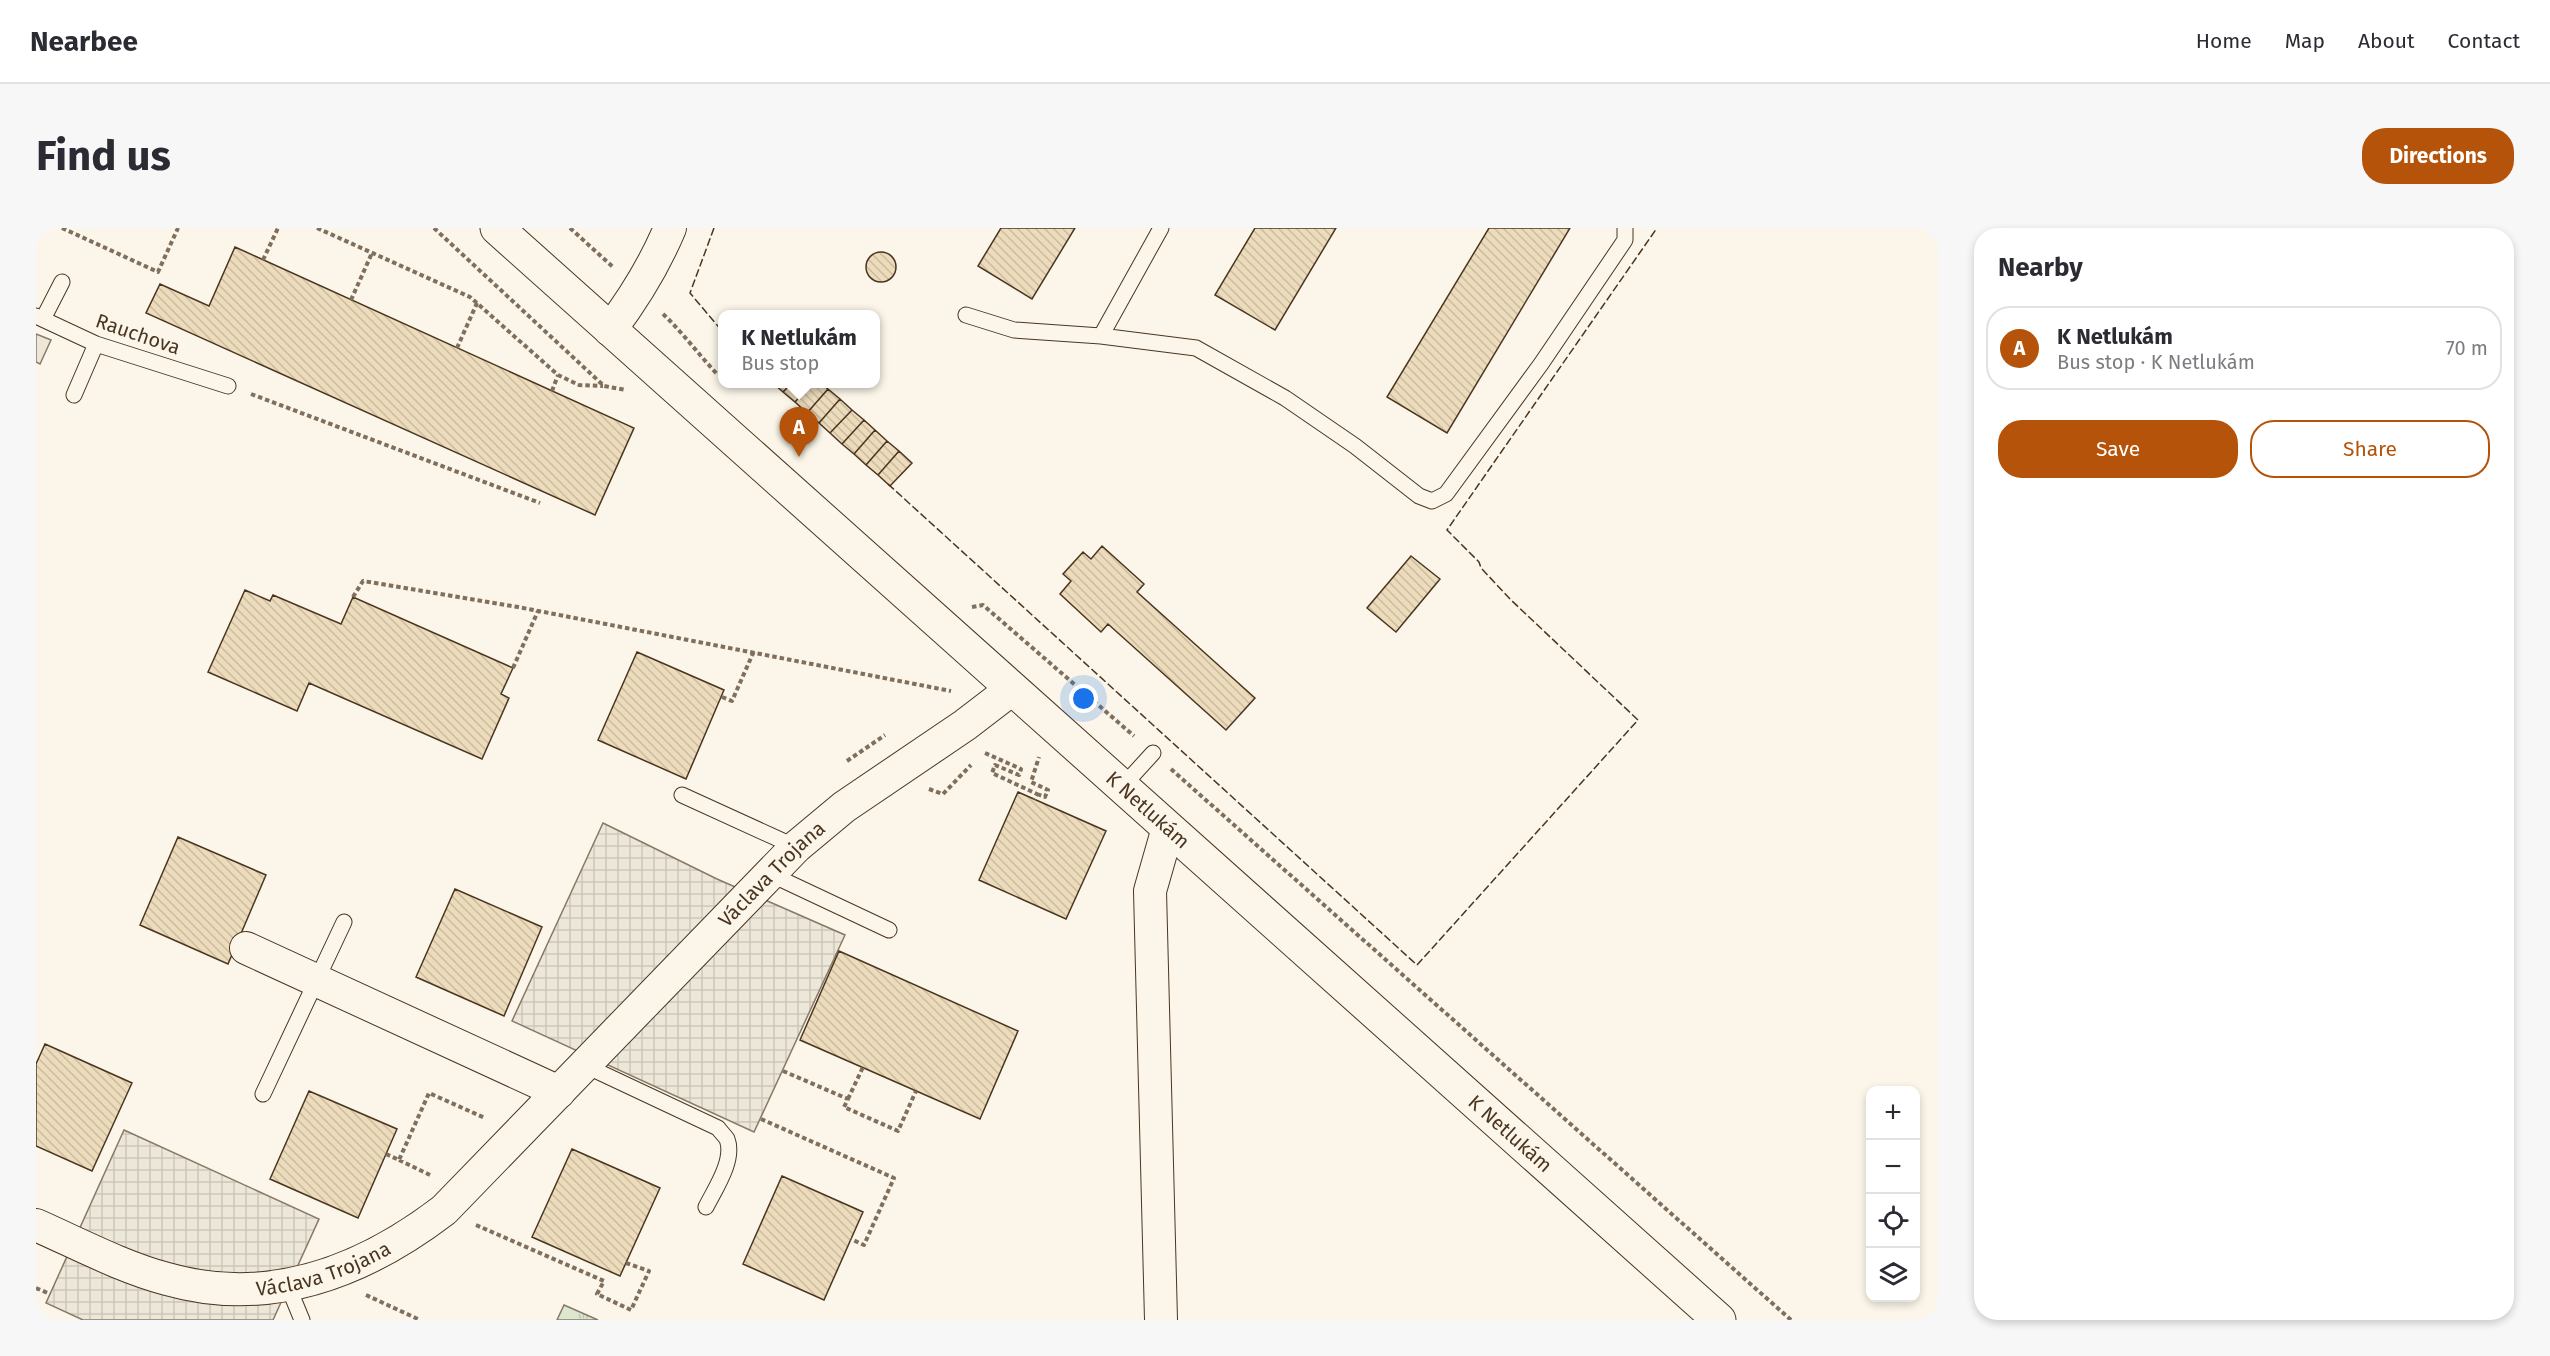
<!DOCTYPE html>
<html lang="en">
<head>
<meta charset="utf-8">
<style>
	:root { --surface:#fff; --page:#f7f7f7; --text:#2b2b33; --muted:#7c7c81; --line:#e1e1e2; --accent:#b45309 }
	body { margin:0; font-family:"Fira Sans",sans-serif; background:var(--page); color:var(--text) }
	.controls { position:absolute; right:18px; bottom:18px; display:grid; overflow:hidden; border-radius:12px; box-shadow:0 3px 9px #0003 }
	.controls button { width:54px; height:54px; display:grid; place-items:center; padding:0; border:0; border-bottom:2px solid var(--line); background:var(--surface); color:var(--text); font:30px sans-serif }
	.you { position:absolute; left:1048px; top:471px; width:21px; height:21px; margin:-15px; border:4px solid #fff; border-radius:50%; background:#1a73e8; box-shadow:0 0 0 9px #1a73e833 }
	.badge { display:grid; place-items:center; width:39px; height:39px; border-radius:50%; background:var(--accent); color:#fff; font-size:20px; font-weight:700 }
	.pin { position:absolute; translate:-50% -50px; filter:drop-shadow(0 2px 3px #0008) }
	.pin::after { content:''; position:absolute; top:32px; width:21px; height:18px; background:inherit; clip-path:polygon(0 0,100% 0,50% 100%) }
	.popup { position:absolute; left:682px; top:82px; width:162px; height:78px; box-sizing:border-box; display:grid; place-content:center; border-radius:12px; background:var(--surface); filter:drop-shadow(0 2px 4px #0005); font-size:20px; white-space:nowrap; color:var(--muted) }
	.popup b { font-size:22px; color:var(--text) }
	.popup::after { content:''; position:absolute; left:50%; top:100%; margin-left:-12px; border:12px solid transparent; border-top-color:var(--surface) }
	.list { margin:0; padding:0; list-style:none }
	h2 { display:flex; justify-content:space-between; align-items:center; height:78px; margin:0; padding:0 24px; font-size:26px }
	h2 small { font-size:20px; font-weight:400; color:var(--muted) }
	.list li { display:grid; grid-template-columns:39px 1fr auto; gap:18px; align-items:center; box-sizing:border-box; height:84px; margin:0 12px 12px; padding:0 12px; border:2px solid var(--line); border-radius:24px }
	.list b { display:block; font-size:22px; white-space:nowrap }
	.list p { margin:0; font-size:20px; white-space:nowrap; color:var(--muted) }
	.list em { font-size:20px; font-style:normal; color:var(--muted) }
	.actions { display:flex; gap:12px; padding:18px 24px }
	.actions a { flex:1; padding:14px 0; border:2px solid var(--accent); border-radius:24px; text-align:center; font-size:21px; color:var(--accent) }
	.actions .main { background:var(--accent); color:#fff }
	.icon { flex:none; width:33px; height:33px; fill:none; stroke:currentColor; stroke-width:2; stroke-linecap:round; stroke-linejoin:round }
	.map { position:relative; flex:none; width:1902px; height:1092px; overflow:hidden; border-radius:24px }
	header { display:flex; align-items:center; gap:36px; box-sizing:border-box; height:84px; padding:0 30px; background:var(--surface); border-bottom:2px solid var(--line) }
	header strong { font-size:28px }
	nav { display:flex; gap:33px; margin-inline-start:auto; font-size:21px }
	.intro { display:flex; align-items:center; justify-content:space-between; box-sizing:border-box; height:144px; padding:0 36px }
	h1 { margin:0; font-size:42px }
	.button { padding:15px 27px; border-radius:24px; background:var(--accent); color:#fff; font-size:21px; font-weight:700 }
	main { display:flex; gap:36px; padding:0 36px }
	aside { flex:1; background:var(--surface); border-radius:24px; box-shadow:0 3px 9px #0003 }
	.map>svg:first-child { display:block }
	.park { fill:url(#park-tufts); stroke:#887966; stroke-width:1.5 }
	.parking { fill:#ede7d9; stroke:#887966; stroke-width:1.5 }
	.plaza { fill:url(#plaza-grid); stroke:#887966; stroke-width:1.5 }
	.building { fill:url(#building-back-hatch); stroke:#4a3520; stroke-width:1.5 }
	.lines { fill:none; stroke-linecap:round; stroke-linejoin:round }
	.service-casing { stroke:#4a3520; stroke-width:17 }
	.minor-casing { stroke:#4a3520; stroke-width:34 }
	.tertiary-casing { stroke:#4a3520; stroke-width:35 }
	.path { stroke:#7f6f5c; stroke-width:4; stroke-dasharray:4.5 3; stroke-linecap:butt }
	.service { stroke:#fbf6e9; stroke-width:15 }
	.minor { stroke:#fbf6e9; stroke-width:32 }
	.tertiary { stroke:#fbf6e9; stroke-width:33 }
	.fence { stroke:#4a3520; stroke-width:1.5; stroke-dasharray:8 3; stroke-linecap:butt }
	.labels { text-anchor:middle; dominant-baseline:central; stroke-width:4.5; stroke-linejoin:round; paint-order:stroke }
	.street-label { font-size:20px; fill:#4a3520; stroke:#fbf6e9 }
</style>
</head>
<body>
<header>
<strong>Nearbee</strong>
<nav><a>Home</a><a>Map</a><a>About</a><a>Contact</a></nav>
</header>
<div class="intro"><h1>Find us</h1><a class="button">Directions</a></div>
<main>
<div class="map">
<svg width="1902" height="1092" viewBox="0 0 1902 1092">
	<defs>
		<pattern id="park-tufts" width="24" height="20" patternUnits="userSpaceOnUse" patternTransform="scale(1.5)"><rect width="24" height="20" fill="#dce7d0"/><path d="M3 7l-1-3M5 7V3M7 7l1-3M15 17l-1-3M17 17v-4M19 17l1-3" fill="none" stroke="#bec7b2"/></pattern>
		<pattern id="plaza-grid" width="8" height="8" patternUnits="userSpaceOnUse" patternTransform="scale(1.5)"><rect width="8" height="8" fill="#ede7d9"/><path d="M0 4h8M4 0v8" fill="none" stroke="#cdc7ba"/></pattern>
		<pattern id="building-back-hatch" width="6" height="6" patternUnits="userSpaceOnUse" patternTransform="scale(1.5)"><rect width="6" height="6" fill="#ecdcbc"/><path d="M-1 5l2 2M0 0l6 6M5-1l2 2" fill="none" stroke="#ccbda1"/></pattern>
	</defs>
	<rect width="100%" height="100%" fill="#fbf6e9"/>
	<path class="park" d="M 528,1077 L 562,1092 L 521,1092 Z"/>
	<path class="parking" d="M 0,106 L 15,112 L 4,136 L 0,134 Z"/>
	<path class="plaza" d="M 567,595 L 681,651 L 809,707 L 718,904 L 476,793 Z
		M 88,902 L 283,991 L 237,1092 L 47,1092 L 10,1075 Z"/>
	<path class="building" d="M 965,0 L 1039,0 L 996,71 L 942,38 Z
		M 1219,0 L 1300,0 L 1239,102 L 1179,67 Z
		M 1453,0 L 1534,0 L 1411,205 L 1351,169 Z
		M 199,19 L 598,200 L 559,287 L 110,85 L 124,56 L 173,78 Z
		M830 39a15 15 0 1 1 30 0a15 15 0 1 1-30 0Z
		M 738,156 L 755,156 L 747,164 Z
		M 755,156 L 776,156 L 759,174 L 747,164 Z
		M 776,156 L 786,156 L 792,161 L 771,185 L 759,174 Z
		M 792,161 L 804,171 L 783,195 L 771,185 Z
		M 804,171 L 816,182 L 794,205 L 783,195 Z
		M 816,182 L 828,192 L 806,216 L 794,205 Z
		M 828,192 L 839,202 L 818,226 L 806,216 Z
		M 839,202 L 851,213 L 830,237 L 818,226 Z
		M 851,213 L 863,223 L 842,247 L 830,237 Z
		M 863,223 L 876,235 L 854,258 L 842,247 Z
		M 1066,318 L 1108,356 L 1101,364 L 1219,470 L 1190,502 L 1072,396 L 1065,404 L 1024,366 L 1035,353 L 1027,346 L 1047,324 L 1055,331 Z
		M 1375,328 L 1404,351 L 1360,404 L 1331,380 Z
		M 209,362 L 234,373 L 237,367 L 305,396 L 317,369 L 477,440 L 465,466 L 473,470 L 446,531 L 273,455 L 261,483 L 172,444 Z
		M 601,424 L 688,462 L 650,551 L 562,512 Z
		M 982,564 L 1070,603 L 1030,691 L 943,652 Z
		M 142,609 L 230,647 L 192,736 L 104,697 Z
		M 419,661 L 506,699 L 468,788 L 380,749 Z
		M 803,723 L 982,803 L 944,891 L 764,812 Z
		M 9,816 L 96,855 L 56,943 L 0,918 L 0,836 Z
		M 273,863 L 361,901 L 322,990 L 234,951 Z
		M 536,921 L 624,960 L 584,1048 L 496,1009 Z
		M 746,948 L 827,984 L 788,1072 L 707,1036 Z"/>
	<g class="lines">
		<g class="service-casing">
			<path id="service" d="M 930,87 L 978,102 L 1065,108 L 1160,120 L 1249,170 L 1319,218 L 1383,268 L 1396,273 L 1410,266 L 1505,136 L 1589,12 L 1589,0
				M 0,88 L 60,116 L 192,158
				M 7,91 L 26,54
				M 1065,108 L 1125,0
				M 38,167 L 60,116
				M 1086,559 L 1117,525
				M 646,567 L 760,619
				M 734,646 L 853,702
				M 548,837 L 682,900 C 684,903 689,908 691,911 C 699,932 679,961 670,979
				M 227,866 L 308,694
				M 252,1058 L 266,1092"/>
		</g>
		<g class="minor-casing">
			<g id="minor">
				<path d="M 574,102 C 599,69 618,38 634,0"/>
				<path d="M 210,720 L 523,864"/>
				<path id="s1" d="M 0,997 C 43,1016 86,1039 131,1051 C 233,1080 327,1044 408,982 L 760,619 L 808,579 L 929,497 L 976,461"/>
				<path d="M 1125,1092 L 1114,663 L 1132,600"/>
			</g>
		</g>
		<g class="tertiary-casing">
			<g id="tertiary">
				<path id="s2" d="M 461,0 L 1683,1092"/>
			</g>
		</g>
		<path class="path" d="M 26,0 L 122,44 L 142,0
			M 281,0 L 434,69 L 522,147 L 543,157 L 567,158
			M 398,0 L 568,158 L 590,162
			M 534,0 L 578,40
			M 0,7 L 7,0
			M 227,32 L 242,0
			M 315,72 L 336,25
			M 627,86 C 647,105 663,127 682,147
			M 421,120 L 441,75
			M 516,163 L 522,147
			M 215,166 L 504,275
			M 317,369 L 327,353 L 482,379 L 915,463
			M 936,379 L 947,377 L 1098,508
			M 477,440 L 502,383
			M 686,469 L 696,473 L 718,423
			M 949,525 L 985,541 L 983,547 L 959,537 L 956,545 L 1001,566 L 998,571
			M 811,533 L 849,507
			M 1135,541 L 1755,1092
			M 893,561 L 907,566 L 935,537
			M 1001,566 L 1009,569 L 1012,562 L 995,554 L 1003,529
			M 747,843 L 812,871 L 808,879 L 862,903 L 880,863
			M 812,871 L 827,839
			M 725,891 L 858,950 L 828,1017 L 815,1011
			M 350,926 L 363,932 L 393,865 L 449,890
			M 363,932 L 394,947
			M 440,997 L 568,1053 L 561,1066 L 595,1082 L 613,1043 L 590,1035
			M 0,1060 L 14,1066
			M 330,1067 L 384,1092"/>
		<use href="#service" class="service"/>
		<use href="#minor" class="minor"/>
		<use href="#tertiary" class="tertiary"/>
		<path class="fence" d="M 678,0 L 654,65 L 686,103
			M 852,256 L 1381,737 L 1602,492 L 1475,372 L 1445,340 L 1443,334 L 1411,302 L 1621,0"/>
	</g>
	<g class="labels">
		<g class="street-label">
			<text transform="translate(102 106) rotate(19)">Rauchova</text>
			<text stroke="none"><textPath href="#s2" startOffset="873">K Netlukám</textPath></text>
			<text stroke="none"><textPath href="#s1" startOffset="908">Václava Trojana</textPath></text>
			<text stroke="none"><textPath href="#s2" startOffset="1359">K Netlukám</textPath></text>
			<text stroke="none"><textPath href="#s1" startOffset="302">Václava Trojana</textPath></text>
		</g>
	</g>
</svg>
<div class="controls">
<button>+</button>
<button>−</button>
<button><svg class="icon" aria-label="locate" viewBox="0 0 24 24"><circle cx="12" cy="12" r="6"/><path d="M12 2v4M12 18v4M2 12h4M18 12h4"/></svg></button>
<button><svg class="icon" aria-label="layers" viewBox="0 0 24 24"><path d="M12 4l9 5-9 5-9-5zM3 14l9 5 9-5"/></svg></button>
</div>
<div class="you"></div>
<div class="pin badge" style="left:763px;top:229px">A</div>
<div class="popup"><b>K Netlukám</b>Bus stop</div>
</div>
<aside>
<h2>Nearby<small></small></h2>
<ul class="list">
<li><span class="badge">A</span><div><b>K Netlukám</b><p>Bus stop · K Netlukám</p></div><em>70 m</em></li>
</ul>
<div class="actions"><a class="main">Save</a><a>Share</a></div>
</aside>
</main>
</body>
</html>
